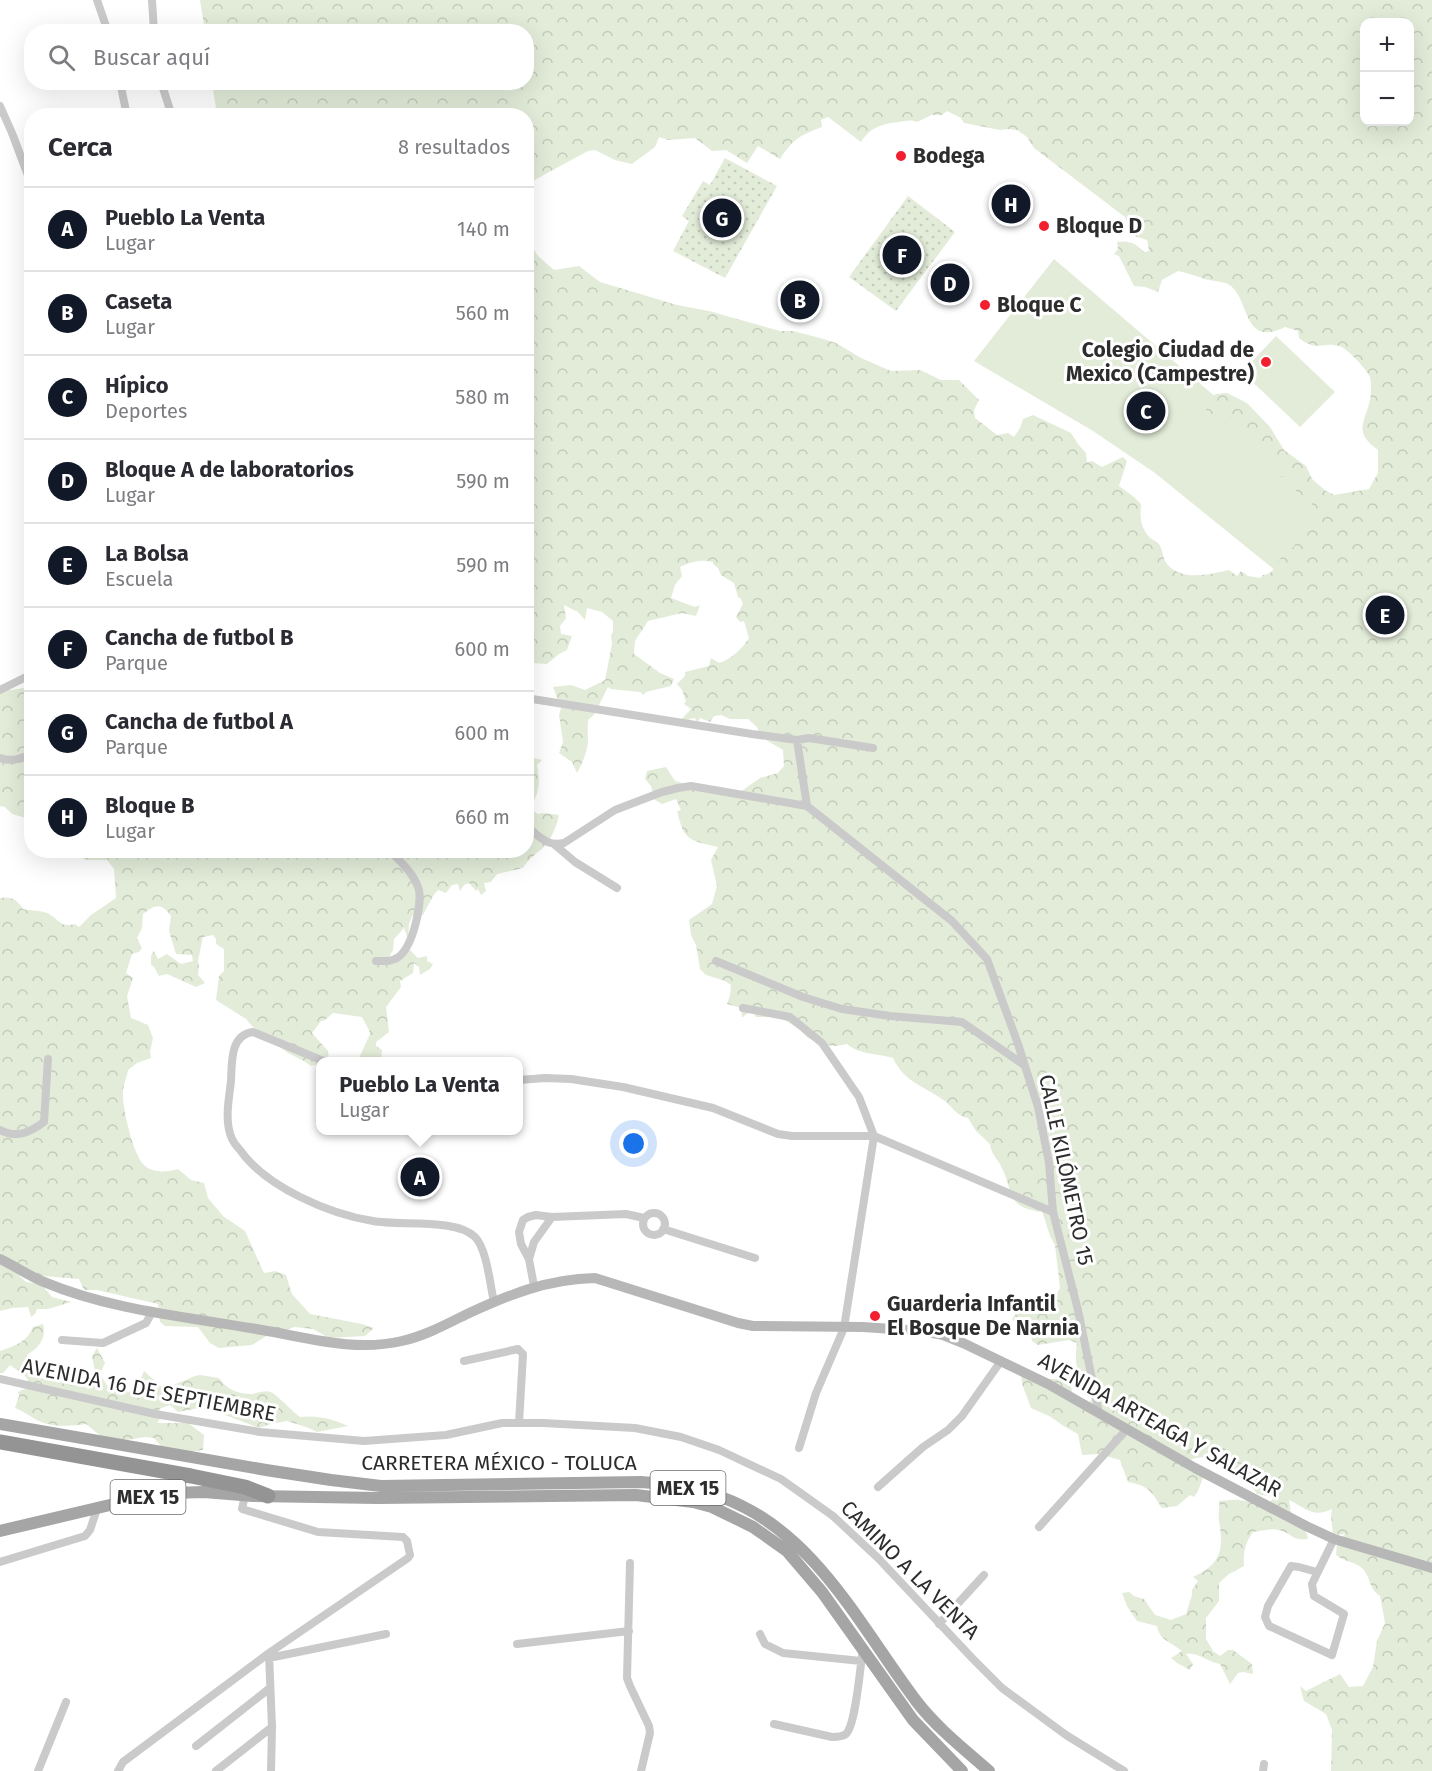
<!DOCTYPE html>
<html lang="es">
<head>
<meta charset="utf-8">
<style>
	:root { --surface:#fff; --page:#f7f7f7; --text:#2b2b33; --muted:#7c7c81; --line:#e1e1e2; --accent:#111827 }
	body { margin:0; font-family:"Fira Sans",sans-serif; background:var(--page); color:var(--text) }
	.controls { position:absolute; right:18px; top:18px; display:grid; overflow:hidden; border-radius:12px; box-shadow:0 6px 24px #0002 }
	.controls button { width:54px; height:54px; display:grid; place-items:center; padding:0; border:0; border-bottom:2px solid var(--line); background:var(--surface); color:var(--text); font:30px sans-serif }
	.you { position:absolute; left:634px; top:1144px; width:21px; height:21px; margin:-15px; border:4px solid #fff; border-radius:50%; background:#1a73e8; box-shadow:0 0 0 9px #1a73e833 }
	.badge { display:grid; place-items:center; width:39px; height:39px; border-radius:50%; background:var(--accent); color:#fff; font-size:20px; font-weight:700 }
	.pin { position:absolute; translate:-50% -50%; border:3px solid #fff; box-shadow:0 2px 6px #0006 }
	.popup { position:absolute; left:316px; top:1057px; width:207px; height:78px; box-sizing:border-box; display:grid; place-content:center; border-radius:12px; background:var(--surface); filter:drop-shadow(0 2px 4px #0005); font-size:20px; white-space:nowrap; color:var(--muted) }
	.popup b { font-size:22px; color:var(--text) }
	.popup::after { content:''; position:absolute; left:50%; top:100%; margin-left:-12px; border:12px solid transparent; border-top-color:var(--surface) }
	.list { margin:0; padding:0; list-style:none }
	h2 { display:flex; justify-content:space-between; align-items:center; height:78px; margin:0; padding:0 24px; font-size:26px }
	h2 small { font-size:20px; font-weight:400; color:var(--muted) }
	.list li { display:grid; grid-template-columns:39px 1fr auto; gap:18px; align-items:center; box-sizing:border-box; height:84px; padding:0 24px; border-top:2px solid var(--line) }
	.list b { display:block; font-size:22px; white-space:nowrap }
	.list p { margin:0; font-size:20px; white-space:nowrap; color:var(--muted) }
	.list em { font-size:20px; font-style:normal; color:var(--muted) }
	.icon { flex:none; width:33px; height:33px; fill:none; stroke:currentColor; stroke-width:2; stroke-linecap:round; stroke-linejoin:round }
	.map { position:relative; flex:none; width:1432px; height:1771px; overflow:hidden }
	.search { position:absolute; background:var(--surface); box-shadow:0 6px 24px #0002; left:24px; top:24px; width:510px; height:66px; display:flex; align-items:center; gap:15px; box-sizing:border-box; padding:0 21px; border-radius:24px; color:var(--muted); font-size:22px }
	.panel { position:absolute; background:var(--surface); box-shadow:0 6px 24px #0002; left:24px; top:108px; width:510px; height:750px; border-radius:24px }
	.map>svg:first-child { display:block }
	.grass { fill:#e3ecd9 }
	.forest { fill:url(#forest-crowns); fill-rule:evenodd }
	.park { fill:url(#park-dots) }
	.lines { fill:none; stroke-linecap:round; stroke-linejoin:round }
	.street { stroke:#cacaca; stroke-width:8 }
	.secondary { stroke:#b7b7b7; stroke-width:10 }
	.primary { stroke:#a5a5a5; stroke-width:12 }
	.highway { stroke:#949494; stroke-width:15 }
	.poi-dot { fill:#f2202f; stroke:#fff; stroke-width:2 }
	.labels { text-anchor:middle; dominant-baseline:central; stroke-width:6; stroke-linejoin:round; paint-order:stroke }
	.shield { fill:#fff; stroke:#6c6c6c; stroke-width:1.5 }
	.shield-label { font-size:20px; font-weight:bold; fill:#2d2d2d }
	.poi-label { font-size:21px; font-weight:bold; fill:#2d2d2d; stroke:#fff; text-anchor:start }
	.street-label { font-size:21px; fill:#2d2d2d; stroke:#fff }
</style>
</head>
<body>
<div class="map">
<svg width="1432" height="1771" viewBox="0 0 1432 1771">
	<defs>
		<pattern id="forest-crowns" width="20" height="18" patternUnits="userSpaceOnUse" patternTransform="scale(1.5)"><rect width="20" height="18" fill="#e3ecd9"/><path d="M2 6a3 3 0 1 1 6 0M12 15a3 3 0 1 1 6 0" fill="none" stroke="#c3cbbb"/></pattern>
		<pattern id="park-dots" width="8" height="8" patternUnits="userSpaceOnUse" patternTransform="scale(1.5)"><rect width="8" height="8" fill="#e3ecd9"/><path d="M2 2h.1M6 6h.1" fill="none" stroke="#c3cbbb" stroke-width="1.8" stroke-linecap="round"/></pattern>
	</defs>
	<rect width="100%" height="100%" fill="#fff"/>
	<path class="grass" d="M 1054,259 L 1340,503 L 1276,571 L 1155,473 L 1093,431 L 974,361 Z
		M 1276,336 L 1335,392 L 1300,427 L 1242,372 Z"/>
	<path class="forest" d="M 200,0 L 1432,0 L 1432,1771 L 1331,1771 L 1332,1730 L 1326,1714 L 1304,1701 L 1300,1686 L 1306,1691 L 1340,1674 L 1349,1687 L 1363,1686 L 1373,1667 L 1377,1641 L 1385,1623 L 1380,1596 C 1368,1588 1371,1577 1362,1568 C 1355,1562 1343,1561 1336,1555 L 1337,1543 L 1345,1534 L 1333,1535 L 1331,1516 L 1332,1509 C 1314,1518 1307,1509 1289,1500 L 1292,1518 L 1303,1521 L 1308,1539 C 1291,1541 1294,1534 1279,1530 C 1271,1528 1262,1531 1253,1532 C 1245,1543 1243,1553 1244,1566 L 1229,1574 L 1219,1583 L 1219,1601 L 1206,1618 L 1206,1639 L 1213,1651 L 1220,1656 L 1228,1650 L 1233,1650 L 1252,1664 L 1253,1674 L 1243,1672 L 1238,1673 L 1230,1684 L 1220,1664 C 1208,1662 1198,1652 1186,1654 L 1193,1664 L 1190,1670 L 1177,1663 L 1171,1658 L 1182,1651 C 1171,1642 1159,1640 1157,1626 L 1137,1621 L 1127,1606 L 1122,1593 L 1129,1592 L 1134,1596 L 1144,1599 L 1155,1615 L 1171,1620 L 1186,1614 L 1192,1595 L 1192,1590 L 1198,1581 L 1193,1577 C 1221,1564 1224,1550 1219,1521 C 1218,1513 1220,1510 1219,1501 C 1225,1501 1233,1499 1239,1500 C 1251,1502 1259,1504 1270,1502 L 1274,1497 L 1257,1494 C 1251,1485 1245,1475 1233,1477 C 1221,1463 1209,1452 1190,1460 L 1203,1478 L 1198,1491 L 1194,1497 L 1190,1495 L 1177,1506 L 1162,1508 C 1151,1491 1149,1486 1128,1482 L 1120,1460 L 1099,1454 L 1082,1455 L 1078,1434 L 1062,1425 L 1051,1417 L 1031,1408 L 1022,1384 L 1021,1373 L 1039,1379 L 1064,1379 L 1071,1385 L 1073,1399 L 1090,1403 L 1093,1389 C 1076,1373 1074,1366 1077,1343 L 1069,1340 L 1038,1345 L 1032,1341 C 1031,1330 1018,1327 1012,1319 L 1019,1310 L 1035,1313 L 1043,1302 L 1046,1304 L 1050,1299 L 1054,1298 L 1060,1288 L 1055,1245 L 1050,1236 L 1042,1211 C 1032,1212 1041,1212 1032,1210 C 1007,1204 1012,1189 1003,1170 C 999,1160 991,1155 990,1144 L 976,1131 L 968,1118 C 958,1117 954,1109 946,1102 C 927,1087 904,1083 893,1058 C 876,1053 860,1055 847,1044 L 836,1046 L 825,1045 L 808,1038 L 800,1030 L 780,1017 L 756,1017 L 753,1011 L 750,1009 L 747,1014 L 742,1017 L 741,1008 L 727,1004 L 730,995 L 731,985 L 725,981 L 706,975 L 700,969 L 696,945 L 691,935 L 689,920 L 712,904 L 717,886 L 711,860 L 718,847 C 689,840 684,841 677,811 L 681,810 L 676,799 L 662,804 L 655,800 L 651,786 L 645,779 L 647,771 L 666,767 L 675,781 L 696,787 L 740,792 L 760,778 L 778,773 L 784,766 L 783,750 L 761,737 L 757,727 L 748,719 L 730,719 L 721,715 L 714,716 L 710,722 L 700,718 L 697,723 L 695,718 L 679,722 L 691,709 L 684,704 L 686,701 L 682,690 L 677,684 L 685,676 L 685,672 L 709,666 L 711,658 L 719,663 C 730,660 743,648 749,638 L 744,621 L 740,622 L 736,617 L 743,604 L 741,599 L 738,597 L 734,583 L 721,575 L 718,568 L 713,564 L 713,562 C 702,559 690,562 680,567 L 682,576 L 675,585 L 671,598 L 695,607 L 700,605 L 696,616 L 682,613 L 648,621 L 635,641 L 634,654 L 660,673 L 674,679 L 671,686 L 646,692 L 644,695 L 640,692 L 611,689 L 608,687 L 594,715 L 588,720 C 587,727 588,733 588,740 C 588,750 582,764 577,773 L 572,762 L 559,753 L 563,742 L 559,715 L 562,705 L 559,703 L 553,687 L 571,685 L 585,690 L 605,680 L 612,644 L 611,635 L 613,632 L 613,621 L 602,612 L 587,608 L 585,620 L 578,612 L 564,605 L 566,618 L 560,626 L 561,634 L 572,636 L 567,650 L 559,654 L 547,664 L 533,663 L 526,665 L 527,238 L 538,256 L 554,270 L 579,266 L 600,282 L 677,305 L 709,311 L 780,331 L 793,331 L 820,338 L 836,343 L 861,358 L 891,371 L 920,370 L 941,380 L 959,380 L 979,400 L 974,410 L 975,418 L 997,435 L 1008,433 L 1014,437 L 1020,428 L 1023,419 L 1033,415 L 1071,433 L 1078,444 L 1086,453 L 1087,462 L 1092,461 L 1102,467 L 1123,457 L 1127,461 L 1119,486 L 1134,497 L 1141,504 C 1140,518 1140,527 1150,538 C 1153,540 1156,541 1158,543 C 1163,548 1162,558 1167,564 C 1182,582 1210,574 1229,570 L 1237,576 L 1241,571 L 1248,576 L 1260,578 L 1263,575 C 1280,573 1278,550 1294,547 C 1298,533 1311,519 1312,507 C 1312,502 1310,496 1309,492 L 1304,498 L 1294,489 L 1297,486 L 1286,476 L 1280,477 L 1276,468 L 1234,428 L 1207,413 L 1205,400 L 1216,394 L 1227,393 L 1247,403 L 1270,427 L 1284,450 L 1306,466 L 1315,485 L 1334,495 L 1369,489 L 1378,473 L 1378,450 C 1347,428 1372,418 1371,388 C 1371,384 1371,379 1369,375 C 1364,367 1347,348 1339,346 C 1321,341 1318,353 1299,338 L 1298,331 L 1285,327 C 1241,349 1251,297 1228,284 C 1221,281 1212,281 1205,279 C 1196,276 1188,273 1178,271 L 1162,280 L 1158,292 L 1145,287 L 1134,286 L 1119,256 L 1114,254 L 1118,249 L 1117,242 C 1129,240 1136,243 1144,252 L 1149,251 L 1147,240 L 1134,236 L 1125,217 L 1034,148 L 1027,137 L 1017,130 L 1007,129 L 1000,130 L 964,123 L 961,118 L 947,111 L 942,115 L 932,115 L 917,122 C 909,119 907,121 898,122 C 883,124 870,127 861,142 L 828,117 L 821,120 L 822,127 C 799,136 794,138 780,159 L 758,146 L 747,163 L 726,150 L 712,151 L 695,138 L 669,140 L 659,137 L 655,147 L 632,164 L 615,160 L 595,150 L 588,151 L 527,184 L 526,116 L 217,115 L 212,83 L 526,82 L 526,32 L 205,31 ZM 1364,22 L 1410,22 L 1410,122 L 1364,122 Z
		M 30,687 L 31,688 L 31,829 L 30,819 L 12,814 L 5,807 L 0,806 L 0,692 L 8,689 L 10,690 Z
		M 528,745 L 533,749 L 534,758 L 542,760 L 537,765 C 541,785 539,791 530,809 L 538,814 L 543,813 L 559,815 C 558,823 550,842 544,847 C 536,854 529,858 523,868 L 497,874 L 491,882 L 484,883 L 486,891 L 481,895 L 478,889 L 476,891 L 469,883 L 464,885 L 460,891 L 458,884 L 452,885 L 446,893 L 438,890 L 433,896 L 423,915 L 412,916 L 409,924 L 408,939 L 404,928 L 394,939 L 393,950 L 388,959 L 409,949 L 418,958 L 427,956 L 427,961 L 433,964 L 430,969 L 420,975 L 419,967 L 414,963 L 413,973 L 400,981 L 401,987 L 386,1007 L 389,1032 L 376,1042 L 376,1046 L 382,1050 L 381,1061 L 360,1061 L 359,1058 L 370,1034 L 369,1030 L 362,1017 L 333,1013 L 325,1020 L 321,1021 L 312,1033 L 328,1051 L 329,1061 L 311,1066 L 304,1061 L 288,1053 L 252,1026 L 246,1019 L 216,1000 L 219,976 L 224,971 L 224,949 L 216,944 L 216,939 L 213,935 L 203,937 L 198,961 L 199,967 L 198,975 L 205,983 L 196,987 L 167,974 L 159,976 L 154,967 L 151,965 L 151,956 L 154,951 L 158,959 L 167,954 L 181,964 L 193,961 L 192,955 L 176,954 L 169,931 L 171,916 C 161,903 156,904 143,914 L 142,928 L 137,938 L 142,948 L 139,952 L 132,954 L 126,973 L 133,978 L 127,996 L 131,1018 L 148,1025 L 153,1038 L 150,1052 L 151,1058 L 137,1063 L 128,1070 C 127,1077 123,1086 123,1092 C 122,1107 133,1154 143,1164 C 152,1174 167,1172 178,1169 L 191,1180 L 204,1183 L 208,1198 L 223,1216 L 245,1231 L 264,1273 L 275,1271 L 286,1275 L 292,1294 L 310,1314 L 362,1324 L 374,1328 L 365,1336 L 329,1338 L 313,1329 L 294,1327 L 281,1333 L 268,1335 L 252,1345 L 219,1348 L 210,1343 L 198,1327 L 165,1326 L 160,1322 L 158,1304 L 97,1290 L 84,1290 L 79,1279 L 42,1276 L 12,1269 L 26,1282 L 41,1284 L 52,1297 L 71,1302 L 48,1309 L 37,1309 L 35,1314 L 31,1317 L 28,1307 L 12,1308 L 0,1311 L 0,898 C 12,896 17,900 23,909 C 31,911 42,910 49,914 C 60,920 60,928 75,924 L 79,927 L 91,915 L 116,898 L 114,869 L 107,860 L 87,860 L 77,856 L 75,851 L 526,850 Z
		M 43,1324 C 47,1339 38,1348 27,1355 L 33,1376 C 39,1375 41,1378 46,1380 C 61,1383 76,1380 91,1379 L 95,1371 L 92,1356 L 97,1348 L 105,1363 L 100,1374 L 108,1387 L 129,1392 L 138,1385 L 144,1371 L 164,1389 L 195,1376 L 200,1375 L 219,1378 C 227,1390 238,1394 252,1394 C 258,1393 265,1390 271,1392 C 277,1395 293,1412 300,1417 C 317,1415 333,1419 348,1426 L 317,1432 L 309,1428 L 287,1421 L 271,1424 L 259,1428 L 204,1407 L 178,1412 L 170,1405 L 159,1409 L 163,1415 L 157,1423 L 188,1423 L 204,1435 L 203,1450 L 176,1454 L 165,1451 L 154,1438 L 145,1437 L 114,1442 L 102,1437 L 86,1424 C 69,1426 51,1428 35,1419 C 28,1415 23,1411 15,1408 L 19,1396 L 18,1392 L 27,1388 L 28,1380 C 24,1373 16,1370 10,1365 L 3,1373 L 0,1373 L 0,1351 C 16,1345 26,1343 33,1327 Z"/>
	<path class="park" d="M 725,158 L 777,186 L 725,278 L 673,251 L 689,221 L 682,216 L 703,181 L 710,185 Z
		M 908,196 L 955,232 L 896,311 L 849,277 Z"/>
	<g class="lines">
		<path class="street" d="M 97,0 L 108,32
			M 152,0 L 154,32
			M 120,82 L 127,116
			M 161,82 L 172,116
			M 0,106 L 12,133 L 32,186
			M 0,690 L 32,674
			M 526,698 L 752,734 L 797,740 L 809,738 L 873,748
			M 797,740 L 807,806 L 952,921 L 987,959 L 1018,1044 L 1038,1107 L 1049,1163 L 1053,1212 L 1078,1310 L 1099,1413
			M 0,758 C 11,762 21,759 32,754
			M 526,826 C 539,836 547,847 564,843 L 615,810 L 662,792 L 678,788 L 691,786 L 807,806
			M 555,845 L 575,862 L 617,888
			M 376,961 C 383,961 389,962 395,959 C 412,952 422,906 419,890 C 415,876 404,865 394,855 L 392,850
			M 716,961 L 803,997 L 842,1009 L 890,1016 L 962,1022 L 1024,1065
			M 743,1008 L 790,1017 L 822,1043 L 859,1097 L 874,1136 L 844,1328 L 816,1393 L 799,1448
			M 326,1062 L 253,1032 C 230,1035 232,1062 231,1081 C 229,1099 224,1121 232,1139 C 234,1143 237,1147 240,1150 C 266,1187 329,1214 373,1221 C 400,1226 456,1218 475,1237 C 487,1249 490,1285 494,1302
			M 519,1080 L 545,1078 L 571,1079 L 623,1087 L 713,1108 L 778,1134 L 792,1136 L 874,1136 L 1053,1212
			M 0,1130 C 18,1139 30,1132 44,1122 L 48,1059
			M643 1224a11 11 0 1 1 22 0a11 11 0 1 1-22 0Z
			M 663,1229 L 755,1258
			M 529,1259 L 534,1242 L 552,1217
			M 534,1286 L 529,1259 L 521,1244 L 519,1232 L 523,1220 L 528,1217 L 536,1215 L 552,1217 L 626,1214 L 644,1218
			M 62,1340 L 103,1343 L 146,1323 L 152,1312
			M 464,1361 L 518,1349 L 523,1354 L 519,1423
			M 0,1379 L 155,1414 L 260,1432 L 364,1441 L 446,1435 L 502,1423 L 543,1423 L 635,1428 L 681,1437 L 719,1450 L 781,1479 L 833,1516 L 878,1558 L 973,1659 L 1002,1688 L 1066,1735 L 1124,1771
			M 878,1487 L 923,1447 L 948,1430 L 962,1416 L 1001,1361
			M 1039,1527 L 1127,1429
			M 0,1562 L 85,1536 L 90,1530 L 97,1509
			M 630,1563 L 627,1678 L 630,1686 L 649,1726 L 650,1733 L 641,1771
			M 1317,1572 L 1299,1567 L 1291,1566 L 1268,1606 L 1265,1617 L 1269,1626 L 1332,1655 L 1344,1614 L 1314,1596 L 1312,1584 L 1334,1539
			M 939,1624 L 984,1575
			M 760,1634 L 765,1644 L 783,1653 L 861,1661
			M 517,1644 L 629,1631
			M 269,1654 L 272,1727 L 271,1771
			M 269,1658 L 386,1634
			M 774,1724 L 832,1737 C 837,1737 842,1737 846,1734 C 856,1725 860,1666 863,1650
			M 196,1746 L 270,1688
			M 38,1771 L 66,1702
			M 118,1771 L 123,1762 L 269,1653 L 408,1558 L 410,1555 L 407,1541 L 403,1537 L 318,1532 L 242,1509 L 245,1495
			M 216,1771 L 272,1727
			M 1263,1771 L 1264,1764"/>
		<path class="secondary" d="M 0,1259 C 15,1266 29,1276 44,1282 C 113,1311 190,1317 262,1330 C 309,1338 354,1352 402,1341 C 424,1336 445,1325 465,1315 C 508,1295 547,1279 595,1278 L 738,1323 L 753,1326 L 863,1327 L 923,1331 L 943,1335 L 963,1343 L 1048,1384 L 1195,1468 L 1306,1526 L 1334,1539 L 1432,1568"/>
		<path class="primary" d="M 0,1424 L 266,1470 L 331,1480 L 381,1486 L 641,1482 C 668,1484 695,1487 721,1497 C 815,1531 860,1627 917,1702 C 937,1728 964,1749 989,1771
			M 0,1531 L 131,1500 L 171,1493 L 204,1492 L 253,1496 L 378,1498 L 636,1495 L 693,1502 L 712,1507 L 753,1527 L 787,1551 L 822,1592 L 913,1720 L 962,1771"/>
		<path class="highway" d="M 0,1442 L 191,1476 L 245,1487 L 268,1496"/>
	</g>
	<g class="poi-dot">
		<circle cx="901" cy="156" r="6"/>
		<circle cx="1044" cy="226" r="6"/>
		<circle cx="985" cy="305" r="6"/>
		<circle cx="1266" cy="362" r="6"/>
		<circle cx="875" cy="1316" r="6"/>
	</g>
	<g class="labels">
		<g class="shield">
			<rect x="650.5" y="1471" width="75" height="34" rx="4.5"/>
			<rect x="110.5" y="1480" width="75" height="34" rx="4.5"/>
		</g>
		<g class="shield-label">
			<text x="688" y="1488">MEX 15</text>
			<text x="148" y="1497">MEX 15</text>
		</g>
		<g class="poi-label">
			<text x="913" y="156">Bodega</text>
			<text x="1056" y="226">Bloque D</text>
			<text x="997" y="305">Bloque C</text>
			<text x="1254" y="350" text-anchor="end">Colegio Ciudad de<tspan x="1254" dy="24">Mexico (Campestre)</tspan></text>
			<text x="887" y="1304">Guarderia Infantil<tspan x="887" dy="24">El Bosque De Narnia</tspan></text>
		</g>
		<g class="street-label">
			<text transform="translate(1066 1170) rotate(78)">CALLE KILÓMETRO 15</text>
			<text transform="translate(149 1390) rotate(11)">AVENIDA 16 DE SEPTIEMBRE</text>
			<text transform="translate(1160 1425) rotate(29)">AVENIDA ARTEAGA Y SALAZAR</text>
			<text x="499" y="1463">CARRETERA MÉXICO - TOLUCA</text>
			<text transform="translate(910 1570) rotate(45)">CAMINO A LA VENTA</text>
		</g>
	</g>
</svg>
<div class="controls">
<button>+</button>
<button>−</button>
</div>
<div class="you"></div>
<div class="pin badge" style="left:420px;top:1177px">A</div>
<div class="popup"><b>Pueblo La Venta</b>Lugar</div>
<div class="pin badge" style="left:800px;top:300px">B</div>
<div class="pin badge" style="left:1146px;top:411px">C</div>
<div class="pin badge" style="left:950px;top:283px">D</div>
<div class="pin badge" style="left:1385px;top:615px">E</div>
<div class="pin badge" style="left:902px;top:255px">F</div>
<div class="pin badge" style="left:722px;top:218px">G</div>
<div class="pin badge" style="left:1011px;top:204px">H</div>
<div class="search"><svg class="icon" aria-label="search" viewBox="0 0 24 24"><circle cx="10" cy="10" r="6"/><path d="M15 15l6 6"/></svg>Buscar aquí</div>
<section class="panel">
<h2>Cerca<small>8 resultados</small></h2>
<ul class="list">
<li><span class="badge">A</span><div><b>Pueblo La Venta</b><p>Lugar</p></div><em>140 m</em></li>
<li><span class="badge">B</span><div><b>Caseta</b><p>Lugar</p></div><em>560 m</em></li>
<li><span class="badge">C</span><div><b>Hípico</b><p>Deportes</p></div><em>580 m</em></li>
<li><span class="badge">D</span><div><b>Bloque A de laboratorios</b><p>Lugar</p></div><em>590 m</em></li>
<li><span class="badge">E</span><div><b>La Bolsa</b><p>Escuela</p></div><em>590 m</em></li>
<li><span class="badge">F</span><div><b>Cancha de futbol B</b><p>Parque</p></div><em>600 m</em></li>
<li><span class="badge">G</span><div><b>Cancha de futbol A</b><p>Parque</p></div><em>600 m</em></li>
<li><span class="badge">H</span><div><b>Bloque B</b><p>Lugar</p></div><em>660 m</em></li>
</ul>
</section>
</div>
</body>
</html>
